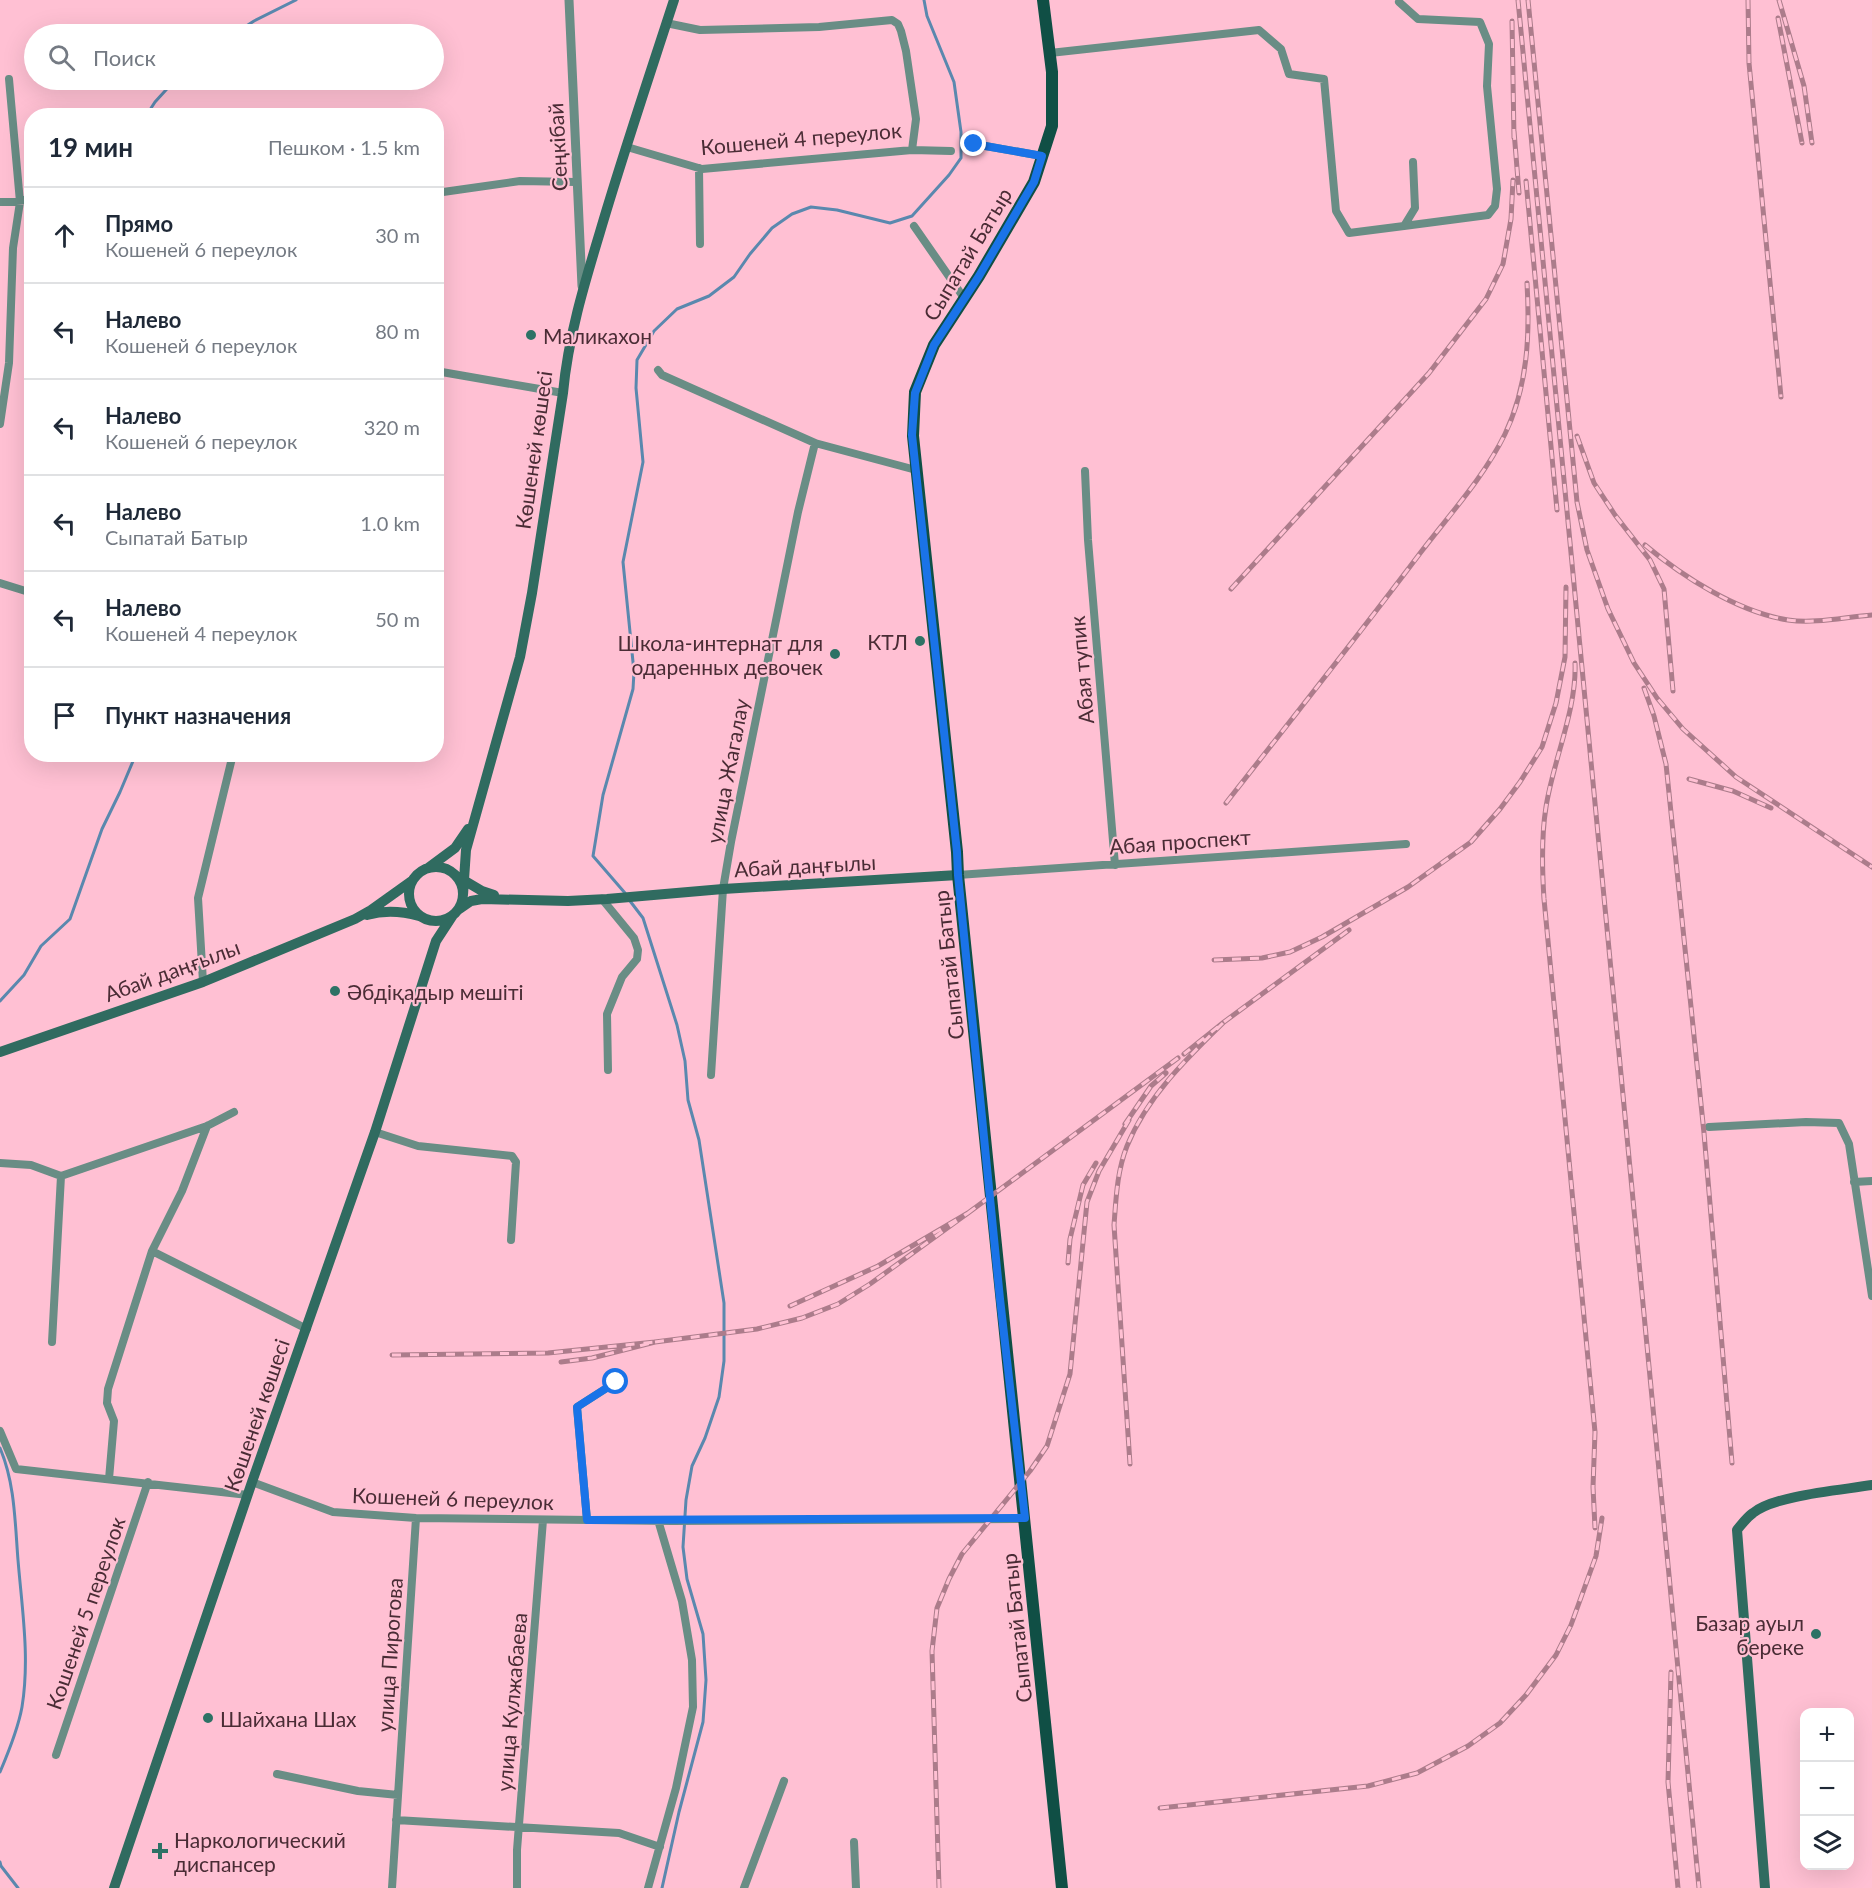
<!DOCTYPE html>
<html lang="ru">
<head>
<meta charset="utf-8">
<style>
	:root { --surface:#fff; --page:#f2f2f3; --text:#1f2937; --muted:#747a83; --line:#e0e1e3 }
	body { margin:0; font-family:Lato,sans-serif; background:var(--page); color:var(--text) }
	.controls { position:absolute; right:18px; bottom:18px; display:grid; overflow:hidden; border-radius:12px; box-shadow:0 6px 24px #0002 }
	.controls button { width:54px; height:54px; display:grid; place-items:center; padding:0; border:0; border-bottom:2px solid var(--line); background:var(--surface); color:var(--text); font:30px sans-serif }
	.stop { position:absolute; width:18px; height:18px; margin:-14px; border:4px solid #1a73e8; border-radius:50%; background:#fff }
	.stop.end { background:#1a73e8; border-color:#fff; box-shadow:0 2px 6px #0008 }
	.list { margin:0; padding:0; list-style:none }
	h2 { display:flex; justify-content:space-between; align-items:center; height:78px; margin:0; padding:0 24px; font-size:26px }
	h2 small { font-size:20px; font-weight:400; color:var(--muted) }
	.list li { display:grid; grid-template-columns:39px 1fr auto; gap:18px; align-items:center; box-sizing:border-box; height:96px; padding:0 24px; border-top:2px solid var(--line) }
	.list b { display:block; font-size:22px; white-space:nowrap }
	.list p { margin:0; font-size:20px; white-space:nowrap; color:var(--muted) }
	.list em { font-size:20px; font-style:normal; color:var(--muted) }
	.icon { flex:none; width:33px; height:33px; fill:none; stroke:currentColor; stroke-width:2; stroke-linecap:round; stroke-linejoin:round }
	.map { position:relative; flex:none; width:1872px; height:1888px; overflow:hidden }
	.search { position:absolute; background:var(--surface); box-shadow:0 6px 24px #0002; left:24px; top:24px; width:420px; height:66px; display:flex; align-items:center; gap:15px; box-sizing:border-box; padding:0 21px; border-radius:33px; color:var(--muted); font-size:22px }
	.panel { position:absolute; background:var(--surface); box-shadow:0 6px 24px #0002; left:24px; top:108px; width:420px; height:654px; border-radius:24px }
	.map>svg:first-child { display:block }
	.lines { fill:none; stroke-linecap:round; stroke-linejoin:round }
	.stream { stroke:#5a88ae; stroke-width:3 }
	.minor { stroke:#698d85; stroke-width:8 }
	.tertiary { stroke:#698d85; stroke-width:9 }
	.secondary { stroke:#306b60; stroke-width:10 }
	.primary { stroke:#104f45; stroke-width:12 }
	.rail-casing { stroke:#ac7c8b; stroke-width:5 }
	.rail { stroke:#ffc0d3; stroke-width:3; stroke-dasharray:9; stroke-linecap:butt }
	.route { stroke:#1a73e8; stroke-width:8 }
	.poi-dot { fill:#2d7265; stroke:#ffc0d3; stroke-width:2 }
	.labels { text-anchor:middle; dominant-baseline:central; stroke-width:4.5; stroke-linejoin:round; paint-order:stroke }
	.street-label { font-size:21px; fill:#4a2c35; stroke:#ffc0d3 }
	.poi-label { font-size:21px; fill:#4a2c35; stroke:#ffc0d3; text-anchor:start }
</style>
</head>
<body>
<div class="map">
<svg width="1872" height="1888" viewBox="0 0 1872 1888">
	<rect width="100%" height="100%" fill="#ffc0d3"/>
	<g class="lines">
		<path class="stream" d="M 234,34 L 254,21 L 296,0
			M 146,116 L 155,102 L 175,80
			M 625,893 L 593,856 L 603,795 L 633,689 L 634,672 L 623,562 L 643,462 L 636,388 L 637,360 L 654,331 L 677,309 L 709,296 L 734,277 L 750,254 L 772,228 L 792,214 L 811,207 L 837,210 L 890,223 L 912,216 L 949,175 L 961,158 L 961,132 L 954,82 L 927,16 L 924,0
			M 630,901 L 643,918 L 677,1025 L 685,1061 L 688,1100 L 699,1140 L 724,1303 L 724,1361 L 719,1397 L 705,1438 L 692,1466 L 686,1500 L 683,1547 L 687,1579 L 703,1634 L 706,1680 L 703,1722 L 679,1812 L 662,1888
			M 0,1001 L 24,975 L 41,946 L 70,919 L 102,829 L 120,792 L 136,754
			M 0,1448 C 15,1483 15,1523 18,1560 C 22,1609 30,1658 22,1707 C 18,1729 9,1751 0,1772
			M 0,1862 L 1,1866 L 18,1888"/>
		<path class="minor" d="M 1399,2 L 1418,19 L 1480,22 L 1489,44 L 1487,86 L 1497,189 L 1495,206 L 1488,215 L 1404,226
			M 666,23 L 700,30 L 819,27 L 892,20 L 898,24 L 901,31 L 906,51 L 916,119 L 912,150
			M 1050,53 L 1259,30 L 1281,49 L 1289,74 L 1324,79 L 1336,211 L 1349,233 L 1404,226 L 1415,208 L 1413,162
			M 974,144 L 1042,156
			M 627,147 L 702,169 L 912,150 L 951,151
			M 699,168 L 700,244
			M 436,193 L 520,181 L 576,182
			M 0,202 L 32,200
			M 914,226 L 964,298
			M 658,370 L 662,375 L 815,443 L 916,470
			M 436,371 L 563,393
			M 0,424 L 9,363 L 13,248 L 20,202 L 9,79
			M 1085,471 L 1088,540 L 1115,865
			M 0,583 L 32,593
			M 958,875 L 1406,844
			M 602,899 L 634,938 L 638,950 L 637,959 L 622,977 L 607,1014 L 608,1070
			M 203,982 L 198,898 L 233,754
			M 711,1075 L 723,889 L 731,842 L 798,512 L 815,443
			M 1709,1127 L 1806,1122 L 1839,1123 L 1849,1144 L 1872,1296
			M 375,1132 L 418,1146 L 512,1156 L 516,1162 L 511,1240
			M 0,1163 L 31,1165 L 61,1176 L 207,1126 L 234,1112
			M 1854,1182 L 1872,1181
			M 152,1251 L 307,1329
			M 52,1342 L 61,1176
			M 0,1431 L 16,1469 L 248,1495
			M 109,1479 L 114,1421 L 107,1403 L 108,1389 L 152,1251 L 182,1191 L 207,1126
			M 252,1482 L 333,1512 L 416,1518 L 672,1521 L 1025,1519
			M 587,1520 L 577,1407 L 616,1382
			M 56,1755 L 148,1482
			M 277,1774 L 358,1791 L 398,1795
			M 396,1820 L 619,1833 L 660,1847
			M 854,1842 L 856,1888
			M 392,1888 L 416,1518
			M 517,1888 L 517,1850 L 543,1520
			M 648,1888 L 676,1788 L 693,1707 L 692,1660 L 682,1601 L 658,1520
			M 744,1888 L 784,1781"/>
		<path class="tertiary" d="M 569,0 L 582,286"/>
		<path class="secondary" d="M409 894a27 27 0 1 1 54 0a27 27 0 1 1-54 0Z
			M 428,868 L 455,848 L 468,829
			M 460,878 L 482,891 L 494,895
			M 463,895 L 466,850 L 520,657 L 532,593 L 563,393 C 568,338 584,285 600,232 C 623,154 649,77 674,0
			M 458,910 L 471,901 L 482,899 L 568,901 L 607,899 L 723,889 L 958,875
			M 367,915 C 385,910 401,911 419,916
			M 0,1052 L 203,982 L 355,919 L 371,910 L 413,880
			M 114,1888 L 252,1482 L 375,1132 L 436,941 L 453,915
			M 1765,1888 L 1737,1530 C 1742,1524 1747,1517 1753,1513 C 1775,1495 1843,1490 1872,1485"/>
		<path class="primary" d="M 1043,0 L 1052,72 L 1052,126 L 1034,182 L 979,276 L 934,345 L 915,392 L 913,436 L 957,852 L 958,875 L 1062,1888"/>
		<g class="rail-casing">
			<path id="rail" d="M 1518,0 L 1699,1888
				M 1528,0 L 1577,502 L 1587,550 L 1608,609 L 1634,663 L 1657,698 L 1683,729 L 1736,777 L 1872,867
				M 1748,0 L 1749,63 L 1781,397
				M 1779,0 L 1804,86 L 1812,143
				M 1778,18 L 1802,143
				M 1512,21 L 1514,138
				M 1514,131 L 1519,193
				M 1526,181 L 1557,510
				M 1577,436 L 1594,483 L 1615,515 L 1650,560 L 1664,589 L 1673,691
				M 1645,545 C 1683,577 1738,612 1788,620 C 1815,624 1845,617 1872,615
				M 1231,589 L 1429,373 L 1486,299 L 1503,264 L 1511,219 L 1513,180
				M 1575,663 C 1577,709 1553,761 1546,807 C 1541,838 1542,868 1544,899 L 1595,1432 L 1593,1487 L 1595,1528
				M 1644,688 L 1654,716 L 1666,764 L 1704,1133 L 1732,1463
				M 1689,779 L 1733,791 L 1771,808
				M 1226,803 C 1291,720 1357,637 1421,552 C 1450,514 1484,477 1505,434 C 1528,386 1530,334 1527,283
				M 1214,960 L 1262,958 L 1290,952 L 1322,937 L 1408,887 L 1471,842 L 1500,809 L 1520,782 L 1542,747 L 1556,703 L 1565,657 L 1566,587
				M 1224,1022 L 1349,930
				M 1125,1124 L 1151,1086 L 1166,1073
				M 968,1213 L 1178,1058
				M 1068,1263 L 1070,1239 L 1083,1185 L 1096,1163
				M 655,1342 L 757,1329 L 802,1318 L 838,1304 L 870,1284 L 968,1213 L 878,1266 L 790,1306
				M 392,1355 L 548,1353 L 655,1342 L 592,1358 L 561,1362
				M 1130,1464 L 1114,1225 C 1116,1199 1117,1171 1127,1146 C 1147,1097 1186,1059 1224,1022 L 1184,1054
				M 1671,1672 L 1668,1782 L 1678,1888
				M 1160,1808 L 1368,1786 L 1417,1773 L 1468,1746 L 1500,1723 L 1526,1695 L 1556,1655 L 1571,1625 L 1596,1556 L 1602,1518
				M 939,1888 L 932,1651 L 937,1608 L 949,1579 L 962,1554 L 1030,1471 L 1047,1446 L 1070,1374 L 1087,1202 L 1099,1171 L 1129,1120"/>
		</g>
		<use href="#rail" class="rail"/>
	</g>
	<g class="lines">
		<path class="route" d="M 616,1382 L 577,1407 L 587,1520 L 1025,1518 L 1000,1299 L 958,875 L 957,852 L 912,435 L 915,393 L 934,345 L 979,276 L 1034,182 L 1042,156 L 974,144"/>
	</g>
	<g class="poi-dot">
		<circle cx="531" cy="335" r="6"/>
		<circle cx="920" cy="641" r="6"/>
		<circle cx="835" cy="654" r="6"/>
		<circle cx="335" cy="991" r="6"/>
		<circle cx="1816" cy="1634" r="6"/>
		<circle cx="208" cy="1718" r="6"/>
		<path d="M157 1842h6v6h6v6h-6v6h-6v-6h-6v-6h6z"/>
	</g>
	<g class="labels">
		<g class="street-label">
			<text transform="translate(801 138) rotate(-5)">Кошеней 4 переулок</text>
			<text transform="translate(557 147) rotate(-93)">Сеңкібай</text>
			<text transform="translate(967 254) rotate(-59)">Сыпатай Батыр</text>
			<text transform="translate(533 450) rotate(-82)">Көшеней көшесі</text>
			<text transform="translate(1081 670) rotate(-95)">Абая тупик</text>
			<text transform="translate(727 771) rotate(-79)">улица Жагалау</text>
			<text transform="translate(1180 841) rotate(-4)">Абая проспект</text>
			<text transform="translate(805 865) rotate(-3)">Абай даңғылы</text>
			<text transform="translate(948 965) rotate(-96)">Сыпатай Батыр</text>
			<text transform="translate(172 970) rotate(-20)">Абай даңғылы</text>
			<text transform="translate(256 1415) rotate(-71)">Көшеней көшесі</text>
			<text transform="translate(453 1498) rotate(2)">Кошеней 6 переулок</text>
			<text transform="translate(85 1613) rotate(-71)">Кошеней 5 переулок</text>
			<text transform="translate(1016 1628) rotate(-96)">Сыпатай Батыр</text>
			<text transform="translate(389 1655) rotate(-86)">улица Пирогова</text>
			<text transform="translate(511 1702) rotate(-85)">улица Кулжабаева</text>
		</g>
		<g class="poi-label">
			<text x="543" y="335">Маликахон</text>
			<text x="908" y="641" text-anchor="end">КТЛ</text>
			<text x="823" y="642" text-anchor="end">Школа-интернат для<tspan x="823" dy="24">одаренных девочек</tspan></text>
			<text x="347" y="991">Әбдіқадыр мешіті</text>
			<text x="1804" y="1622" text-anchor="end">Базар ауыл<tspan x="1804" dy="24">береке</tspan></text>
			<text x="220" y="1718">Шайхана Шах</text>
			<text x="174" y="1839">Наркологический<tspan x="174" dy="24">диспансер</tspan></text>
		</g>
	</g>
</svg>
<div class="controls">
<button>+</button>
<button>−</button>
<button><svg class="icon" aria-label="layers" viewBox="0 0 24 24"><path d="M12 4l9 5-9 5-9-5zM3 14l9 5 9-5"/></svg></button>
</div>
<div class="stop" style="left:616px;top:1382px"></div>
<div class="stop end" style="left:974px;top:144px"></div>
<div class="search"><svg class="icon" aria-label="search" viewBox="0 0 24 24"><circle cx="10" cy="10" r="6"/><path d="M15 15l6 6"/></svg>Поиск</div>
<section class="panel">
<h2>19 мин<small>Пешком · 1.5 km</small></h2>
<ul class="list">
<li><svg class="icon" aria-label="ahead" viewBox="0 0 24 24"><path d="M12 20V5M6 11l6-6 6 6"/></svg><div><b>Прямо</b><p>Кошеней 6 переулок</p></div><em>30 m</em></li>
<li><svg class="icon" aria-label="left" viewBox="0 0 24 24"><path d="M17 20v-9H6M10 6l-5 5 5 5"/></svg><div><b>Налево</b><p>Кошеней 6 переулок</p></div><em>80 m</em></li>
<li><svg class="icon" aria-label="left" viewBox="0 0 24 24"><path d="M17 20v-9H6M10 6l-5 5 5 5"/></svg><div><b>Налево</b><p>Кошеней 6 переулок</p></div><em>320 m</em></li>
<li><svg class="icon" aria-label="left" viewBox="0 0 24 24"><path d="M17 20v-9H6M10 6l-5 5 5 5"/></svg><div><b>Налево</b><p>Сыпатай Батыр</p></div><em>1.0 km</em></li>
<li><svg class="icon" aria-label="left" viewBox="0 0 24 24"><path d="M17 20v-9H6M10 6l-5 5 5 5"/></svg><div><b>Налево</b><p>Кошеней 4 переулок</p></div><em>50 m</em></li>
<li><svg class="icon" aria-label="arrive" viewBox="0 0 24 24"><path d="M6 21V4h12l-3 4 3 4H6"/></svg><div><b>Пункт назначения</b></div></li>
</ul>
</section>
</div>
</body>
</html>
